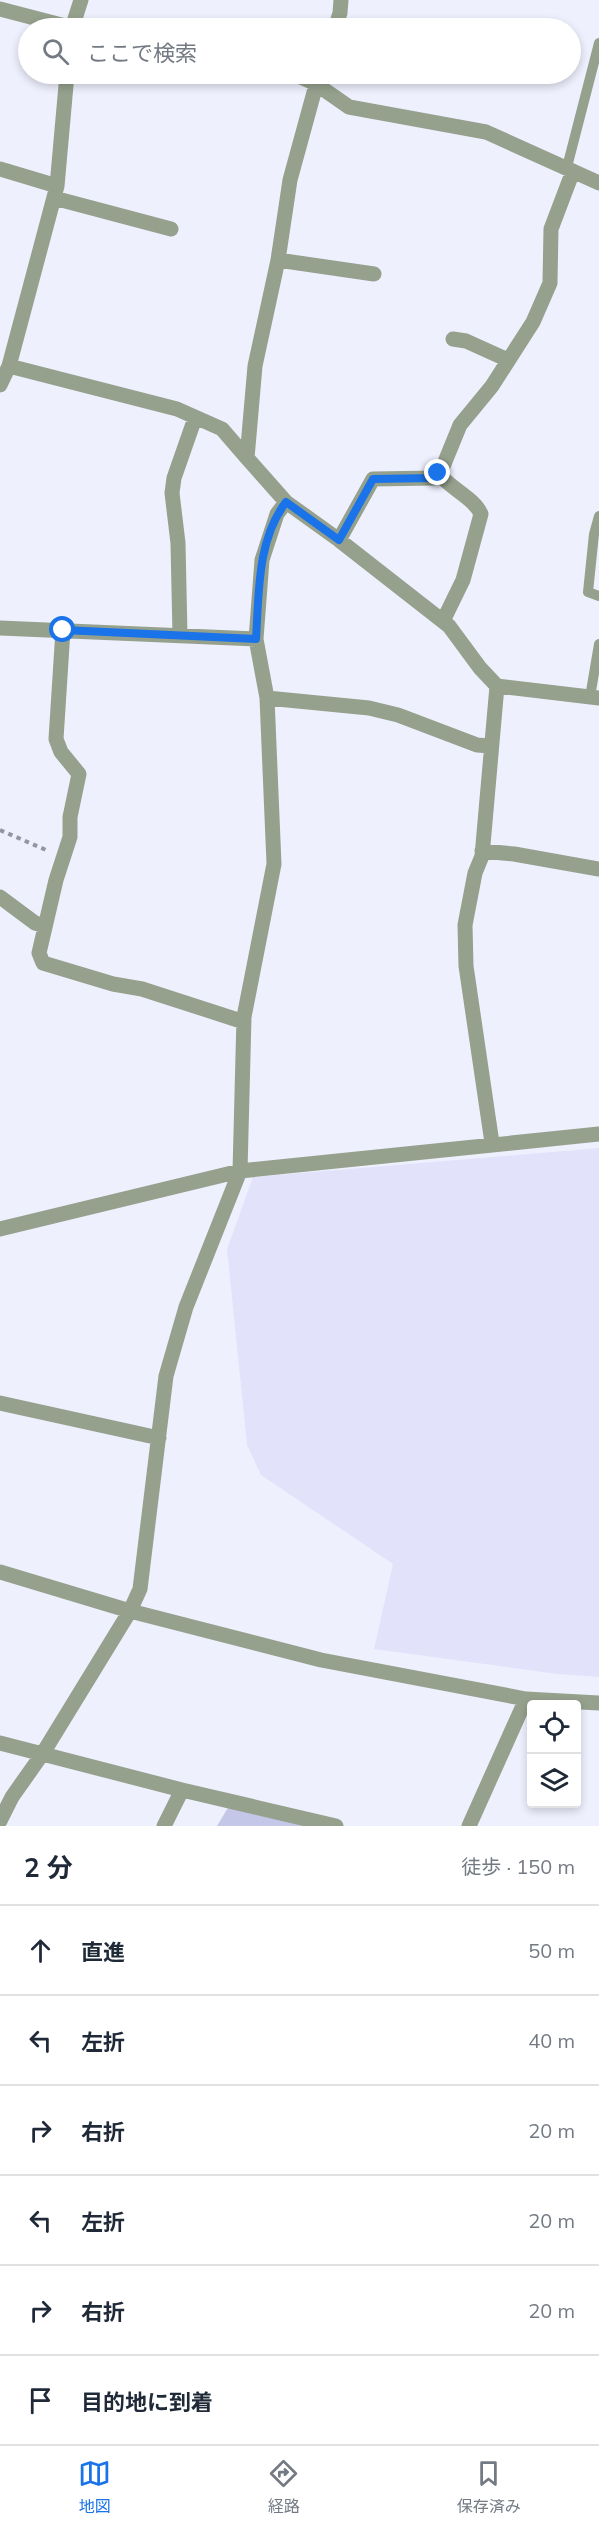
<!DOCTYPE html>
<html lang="ja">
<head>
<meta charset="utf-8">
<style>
	:root { --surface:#fff; --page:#f6f6f7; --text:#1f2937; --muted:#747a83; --line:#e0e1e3; --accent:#1a73e8 }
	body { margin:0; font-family:Mulish,"Noto Sans JP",sans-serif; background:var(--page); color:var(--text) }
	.controls { position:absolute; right:18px; bottom:18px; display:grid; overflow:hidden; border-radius:6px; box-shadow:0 3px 9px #0003 }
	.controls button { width:54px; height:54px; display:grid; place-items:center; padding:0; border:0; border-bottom:2px solid var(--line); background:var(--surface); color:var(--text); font:30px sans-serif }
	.stop { position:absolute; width:18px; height:18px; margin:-14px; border:4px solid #1a73e8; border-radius:50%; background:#fff }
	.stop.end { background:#1a73e8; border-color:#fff; box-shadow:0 2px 6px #0008 }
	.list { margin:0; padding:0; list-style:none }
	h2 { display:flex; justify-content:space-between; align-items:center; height:78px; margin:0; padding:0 24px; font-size:26px }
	h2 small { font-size:20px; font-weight:400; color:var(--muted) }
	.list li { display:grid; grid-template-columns:39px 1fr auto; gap:18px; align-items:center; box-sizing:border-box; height:90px; padding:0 24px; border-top:2px solid var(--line) }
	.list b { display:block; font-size:22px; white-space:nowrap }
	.list em { font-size:20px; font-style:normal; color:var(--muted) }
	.icon { flex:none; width:33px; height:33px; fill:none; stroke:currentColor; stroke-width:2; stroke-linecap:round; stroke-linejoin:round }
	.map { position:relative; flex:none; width:599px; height:1826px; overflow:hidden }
	.search { position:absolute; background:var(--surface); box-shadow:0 3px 9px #0003; left:18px; right:18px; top:18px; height:66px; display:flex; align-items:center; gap:15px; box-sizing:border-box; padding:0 21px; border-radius:33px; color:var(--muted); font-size:22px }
	.sheet { height:618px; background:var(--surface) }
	nav { display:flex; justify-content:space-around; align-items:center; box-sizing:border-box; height:84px; border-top:2px solid var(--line); background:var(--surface); font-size:16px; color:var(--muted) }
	nav a { display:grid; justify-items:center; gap:3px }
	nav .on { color:var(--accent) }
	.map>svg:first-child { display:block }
	.built { fill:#e2e3fb }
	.green { fill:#c5c7e8 }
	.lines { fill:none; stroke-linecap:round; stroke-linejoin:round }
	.path { stroke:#9495a1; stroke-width:4; stroke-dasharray:4.5 4.5; stroke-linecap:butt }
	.lane { stroke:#95a18d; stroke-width:10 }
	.street { stroke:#95a18d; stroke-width:15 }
	.route { stroke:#1a73e8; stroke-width:8 }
</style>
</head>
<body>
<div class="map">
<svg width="599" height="1826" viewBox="0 0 599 1826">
	<rect width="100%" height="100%" fill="#eff0fe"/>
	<path class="built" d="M 599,1148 L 599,1677 L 557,1674 L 374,1649 L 393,1564 L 261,1475 L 247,1445 L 227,1249 L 253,1177 Z"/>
	<path class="green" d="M 229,1806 L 315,1826 L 217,1826 Z"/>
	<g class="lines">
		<path class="path" d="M 0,830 L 46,850"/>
		<path class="lane" d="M 567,167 L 599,43
			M 599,516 L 594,534 L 588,592 L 599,596
			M 590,697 L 599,644"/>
		<path class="street" d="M 0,9 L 73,28
			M 72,28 L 81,0
			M 335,28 L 340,13 L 341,0
			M 294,74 L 316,84 L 349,107 L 486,132 L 599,183
			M 319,74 L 290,180 L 278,260 L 255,366 L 247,458 L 286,502 L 339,540 L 449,626 L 480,668 L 497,686 L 599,698
			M 0,169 L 57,186
			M 54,198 L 171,229
			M 278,260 L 374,274
			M 453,339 L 466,341 L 508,360
			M 9,366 L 177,409 L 222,429 L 247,458
			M 0,385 L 9,366 L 57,186 L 67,74
			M 438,473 C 451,489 474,498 481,514 L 463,580 L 443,621
			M 339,540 L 373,479 L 434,478 L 442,469 L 460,425 L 492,386 L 533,322 L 550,283 L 551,229 L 573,171
			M 0,628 L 256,639
			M 63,630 L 56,739 L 61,752 L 79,774 L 70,817 L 70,837 L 56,880 L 39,953 L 43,963 L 113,984 L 142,989 L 244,1022
			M 180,635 L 178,543 L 172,493 L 174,478 L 195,418
			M 267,698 L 369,708 L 398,715 L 477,745 L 491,746
			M 482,851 L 514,854 L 599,869
			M 0,897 L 35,923 L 45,926
			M 492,1143 L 466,966 L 465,925 L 475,873 L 482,856 L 497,686
			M 0,1229 L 240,1171 L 599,1134
			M 0,1403 L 159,1438
			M 0,1572 L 130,1611 L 321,1660 L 526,1699 L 599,1703
			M 0,1743 L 182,1790 L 164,1826
			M 182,1790 L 336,1826
			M 0,1821 L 12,1797 L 43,1753 L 130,1611 L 140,1589 L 166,1376 L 186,1307 L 240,1171 L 244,1017 L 274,864 L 267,698 L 256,639 L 262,560 L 277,514 L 286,502
			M 469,1826 L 526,1699"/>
	</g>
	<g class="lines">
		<path class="route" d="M 63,630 L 256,639 C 259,593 257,540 286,502 L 339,540 L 373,479 L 434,478 L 438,473"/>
	</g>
</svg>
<div class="controls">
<button><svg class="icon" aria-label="locate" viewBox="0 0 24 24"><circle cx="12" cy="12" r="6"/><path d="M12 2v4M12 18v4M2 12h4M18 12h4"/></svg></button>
<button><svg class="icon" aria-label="layers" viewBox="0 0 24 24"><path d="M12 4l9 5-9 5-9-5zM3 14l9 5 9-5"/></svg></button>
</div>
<div class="stop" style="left:63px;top:630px"></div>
<div class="stop end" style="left:438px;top:473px"></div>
<div class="search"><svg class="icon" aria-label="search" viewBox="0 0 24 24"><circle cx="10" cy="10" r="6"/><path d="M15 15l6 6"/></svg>ここで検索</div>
</div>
<section class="sheet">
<h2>2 分<small>徒歩 · 150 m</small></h2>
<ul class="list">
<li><svg class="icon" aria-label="ahead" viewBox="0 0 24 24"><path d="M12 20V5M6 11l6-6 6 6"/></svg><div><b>直進</b></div><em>50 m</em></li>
<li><svg class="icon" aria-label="left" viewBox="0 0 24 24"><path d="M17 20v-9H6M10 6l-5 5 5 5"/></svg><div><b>左折</b></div><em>40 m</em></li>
<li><svg class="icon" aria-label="right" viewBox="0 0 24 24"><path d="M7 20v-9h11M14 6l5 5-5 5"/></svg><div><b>右折</b></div><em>20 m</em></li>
<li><svg class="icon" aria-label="left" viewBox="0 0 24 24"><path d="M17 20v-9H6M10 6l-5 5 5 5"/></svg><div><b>左折</b></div><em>20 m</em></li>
<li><svg class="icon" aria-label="right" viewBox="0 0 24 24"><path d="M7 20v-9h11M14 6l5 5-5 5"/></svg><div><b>右折</b></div><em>20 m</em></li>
<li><svg class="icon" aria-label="arrive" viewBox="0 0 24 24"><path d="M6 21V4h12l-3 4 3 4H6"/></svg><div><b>目的地に到着</b></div></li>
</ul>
</section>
<nav>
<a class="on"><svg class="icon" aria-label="map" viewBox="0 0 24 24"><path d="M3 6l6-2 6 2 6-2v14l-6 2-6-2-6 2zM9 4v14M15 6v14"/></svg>地図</a>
<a><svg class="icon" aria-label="directions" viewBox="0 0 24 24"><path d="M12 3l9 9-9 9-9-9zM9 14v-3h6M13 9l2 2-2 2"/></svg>経路</a>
<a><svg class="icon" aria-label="saved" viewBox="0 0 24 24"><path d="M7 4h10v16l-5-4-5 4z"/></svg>保存済み</a>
</nav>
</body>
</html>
